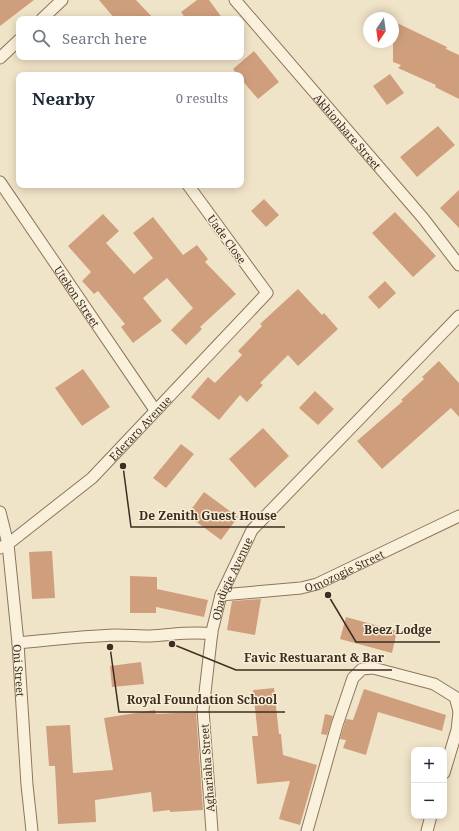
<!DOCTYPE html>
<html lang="en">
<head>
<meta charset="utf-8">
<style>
	:root { --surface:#fff; --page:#f2f2f3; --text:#1f2937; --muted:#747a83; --line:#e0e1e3 }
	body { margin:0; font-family:"Noto Serif",serif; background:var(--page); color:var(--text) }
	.controls { position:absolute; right:12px; bottom:12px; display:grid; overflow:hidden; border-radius:8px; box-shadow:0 2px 10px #0003 }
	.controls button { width:36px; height:36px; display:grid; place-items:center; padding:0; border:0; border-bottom:1px solid var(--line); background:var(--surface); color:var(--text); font:20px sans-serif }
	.compass { position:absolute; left:363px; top:12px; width:36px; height:36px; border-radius:50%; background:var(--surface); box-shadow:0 2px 10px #0003; rotate:193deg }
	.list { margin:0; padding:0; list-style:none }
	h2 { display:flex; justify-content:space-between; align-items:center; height:52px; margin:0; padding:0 16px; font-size:17px }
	h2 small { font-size:13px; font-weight:400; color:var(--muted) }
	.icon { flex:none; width:22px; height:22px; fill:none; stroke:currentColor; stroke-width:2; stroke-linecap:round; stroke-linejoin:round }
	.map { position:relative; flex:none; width:459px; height:831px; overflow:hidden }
	.search { position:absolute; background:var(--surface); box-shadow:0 2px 10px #0003; left:16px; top:16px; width:228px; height:44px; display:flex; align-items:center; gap:10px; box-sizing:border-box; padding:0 14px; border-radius:8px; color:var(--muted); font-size:15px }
	.panel { position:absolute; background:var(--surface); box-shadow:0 2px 10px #0003; left:16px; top:72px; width:228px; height:116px; border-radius:8px }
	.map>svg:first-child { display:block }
	.building { fill:#cf9f7d }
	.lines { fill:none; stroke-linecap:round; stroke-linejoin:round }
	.street-casing { stroke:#8d765c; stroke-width:13 }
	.street { stroke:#faf1dc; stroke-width:11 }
	.labels { text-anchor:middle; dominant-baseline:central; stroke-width:3; stroke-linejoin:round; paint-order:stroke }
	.street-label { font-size:11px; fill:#3d2e20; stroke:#f7eed8 }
	.leader { fill:none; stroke:#3d2e20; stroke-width:1.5 }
	.callout-dot { fill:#3d2e20; stroke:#f7eed8; stroke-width:1.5 }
	.callout-label { font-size:12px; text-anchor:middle; font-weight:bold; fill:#3d2e20; stroke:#f7eed8; stroke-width:3; stroke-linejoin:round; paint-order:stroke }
</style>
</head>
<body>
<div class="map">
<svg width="459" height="831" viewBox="0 0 459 831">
	<rect width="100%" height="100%" fill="#f0e4c8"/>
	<path class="building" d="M 0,0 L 34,0 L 0,26 Z
		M 99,0 L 136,0 L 154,19 L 115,19 Z
		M 197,0 L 209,0 L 223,19 L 186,19 L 181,12 Z
		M 393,21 L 447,47 L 446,49 L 459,55 L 459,99 L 435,87 L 436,85 L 398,68 L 401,65 L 393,62 Z
		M 254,51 L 279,82 L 258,99 L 241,79 L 241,75 L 238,75 L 233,69 Z
		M 390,74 L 404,93 L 387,105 L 373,86 Z
		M 438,126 L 455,145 L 417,177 L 400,157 Z
		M 459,190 L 459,228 L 440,208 Z
		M 264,199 L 279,215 L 266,227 L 251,211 Z
		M 395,212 L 436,256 L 413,277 L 372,233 Z
		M 103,214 L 119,231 L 106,243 L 134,274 L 153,258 L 133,233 L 153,217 L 183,255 L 197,245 L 208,259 L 205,262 L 236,294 L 200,327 L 202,329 L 186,345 L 171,330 L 193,308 L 167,278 L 143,298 L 162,321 L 133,343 L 121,327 L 125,324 L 98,291 L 94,294 L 82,281 L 91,272 L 68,246 Z
		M 385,281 L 396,293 L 379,309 L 368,297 Z
		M 298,289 L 322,315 L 324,313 L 338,329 L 298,366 L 288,355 L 260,383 L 263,385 L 247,402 L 240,395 L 219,420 L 191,397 L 208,377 L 215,383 L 242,355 L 238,351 L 262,326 L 260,324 Z
		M 439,361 L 459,383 L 459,417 L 451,408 L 382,469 L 357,441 L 403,401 L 401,400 L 424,379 L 422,377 Z
		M 83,369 L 110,407 L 82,426 L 55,388 Z
		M 315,391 L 334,409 L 318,425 L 299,408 Z
		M 263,428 L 289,456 L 255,488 L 229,459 Z
		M 181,444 L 194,454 L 166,488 L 153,478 Z
		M 204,492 L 238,517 L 221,540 L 187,515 Z
		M 52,551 L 55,598 L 32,599 L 29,552 Z
		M 130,576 L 157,577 L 157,589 L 208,600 L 204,617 L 156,607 L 156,613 L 130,613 Z
		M 261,599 L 255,635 L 227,630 L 232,601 Z
		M 346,617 L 397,631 L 392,653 L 340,639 Z
		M 141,662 L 144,684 L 112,687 L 110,666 Z
		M 274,688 L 279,734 L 281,734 L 283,755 L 317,765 L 300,825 L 279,819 L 290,781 L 257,784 L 252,736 L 258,736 L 253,690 Z
		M 364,689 L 446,715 L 442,731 L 378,712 L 366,755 L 343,748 L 346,740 L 340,739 L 346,719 L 353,720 Z
		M 155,710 L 156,714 L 196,712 L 203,810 L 170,812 L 170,810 L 153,812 L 151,792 L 95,800 L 96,822 L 58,824 L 55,766 L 49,766 L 46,726 L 70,725 L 73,773 L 113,770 L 104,718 Z
		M 325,714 L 333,716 L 327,735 L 321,734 Z"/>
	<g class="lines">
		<g class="street-casing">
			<g id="street">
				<path id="s1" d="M 235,0 L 423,218 L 459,265"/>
				<path d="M 42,19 L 62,0"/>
				<path d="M 0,58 L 19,40"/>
				<path id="s2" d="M 0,182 L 155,410"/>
				<path id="s3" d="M 0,512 L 8,544 L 18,643 L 27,785 L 32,831"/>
				<path id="s4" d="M 0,548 L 8,544 L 92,478 L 267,293 L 188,185"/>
				<path id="s5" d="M 221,595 L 301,588 L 317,584 L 459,516"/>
				<path d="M 18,643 C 50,640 83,636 116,635 C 127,635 139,636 150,636 C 171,635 191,631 212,634"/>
				<path d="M 444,773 L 457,730 L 459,712"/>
				<path id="s6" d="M 212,831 L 203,710 L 212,631 L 221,595 L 252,530 L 459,316"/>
				<path d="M 307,831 L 337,725 L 353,678 L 362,669 L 373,668 L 434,684 L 455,697 L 459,711"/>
				<path d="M 427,831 L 431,816"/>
			</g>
		</g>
		<use href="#street" class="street"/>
	</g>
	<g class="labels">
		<g class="street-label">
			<text stroke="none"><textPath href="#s1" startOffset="173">Akhionbare Street</textPath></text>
			<text transform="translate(227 239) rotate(54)">Uade Close</text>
			<text stroke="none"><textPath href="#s2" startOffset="138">Utekon Street</textPath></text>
			<text stroke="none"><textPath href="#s4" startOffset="185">Ederaro Avenue</textPath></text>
			<text stroke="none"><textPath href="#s5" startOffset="127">Omozogie Street</textPath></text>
			<text stroke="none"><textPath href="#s6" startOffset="257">Obadigie Avenue</textPath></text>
			<text stroke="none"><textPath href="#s3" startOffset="160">Oni Street</textPath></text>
			<text transform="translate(207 768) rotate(-94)">Aghariaha Street</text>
		</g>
	</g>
	<path class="leader" d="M123 466L131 527H285M328 595L356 642H440M172 644L236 670H392M110 647L119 712H285"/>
	<g class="callout-dot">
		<circle cx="123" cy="466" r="4"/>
		<circle cx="328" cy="595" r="4"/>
		<circle cx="172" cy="644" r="4"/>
		<circle cx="110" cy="647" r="4"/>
	</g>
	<g class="callout-label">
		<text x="208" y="520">De Zenith Guest House</text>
		<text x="398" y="634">Beez Lodge</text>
		<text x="314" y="662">Favic Restuarant &amp; Bar</text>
		<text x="202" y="704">Royal Foundation School</text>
	</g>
</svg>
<div class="controls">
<button>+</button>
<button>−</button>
</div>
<svg class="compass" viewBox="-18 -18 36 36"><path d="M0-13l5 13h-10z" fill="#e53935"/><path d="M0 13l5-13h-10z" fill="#747a83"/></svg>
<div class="search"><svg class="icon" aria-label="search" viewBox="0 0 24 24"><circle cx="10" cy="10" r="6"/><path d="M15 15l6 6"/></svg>Search here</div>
<section class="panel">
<h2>Nearby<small>0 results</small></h2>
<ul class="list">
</ul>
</section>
</div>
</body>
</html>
